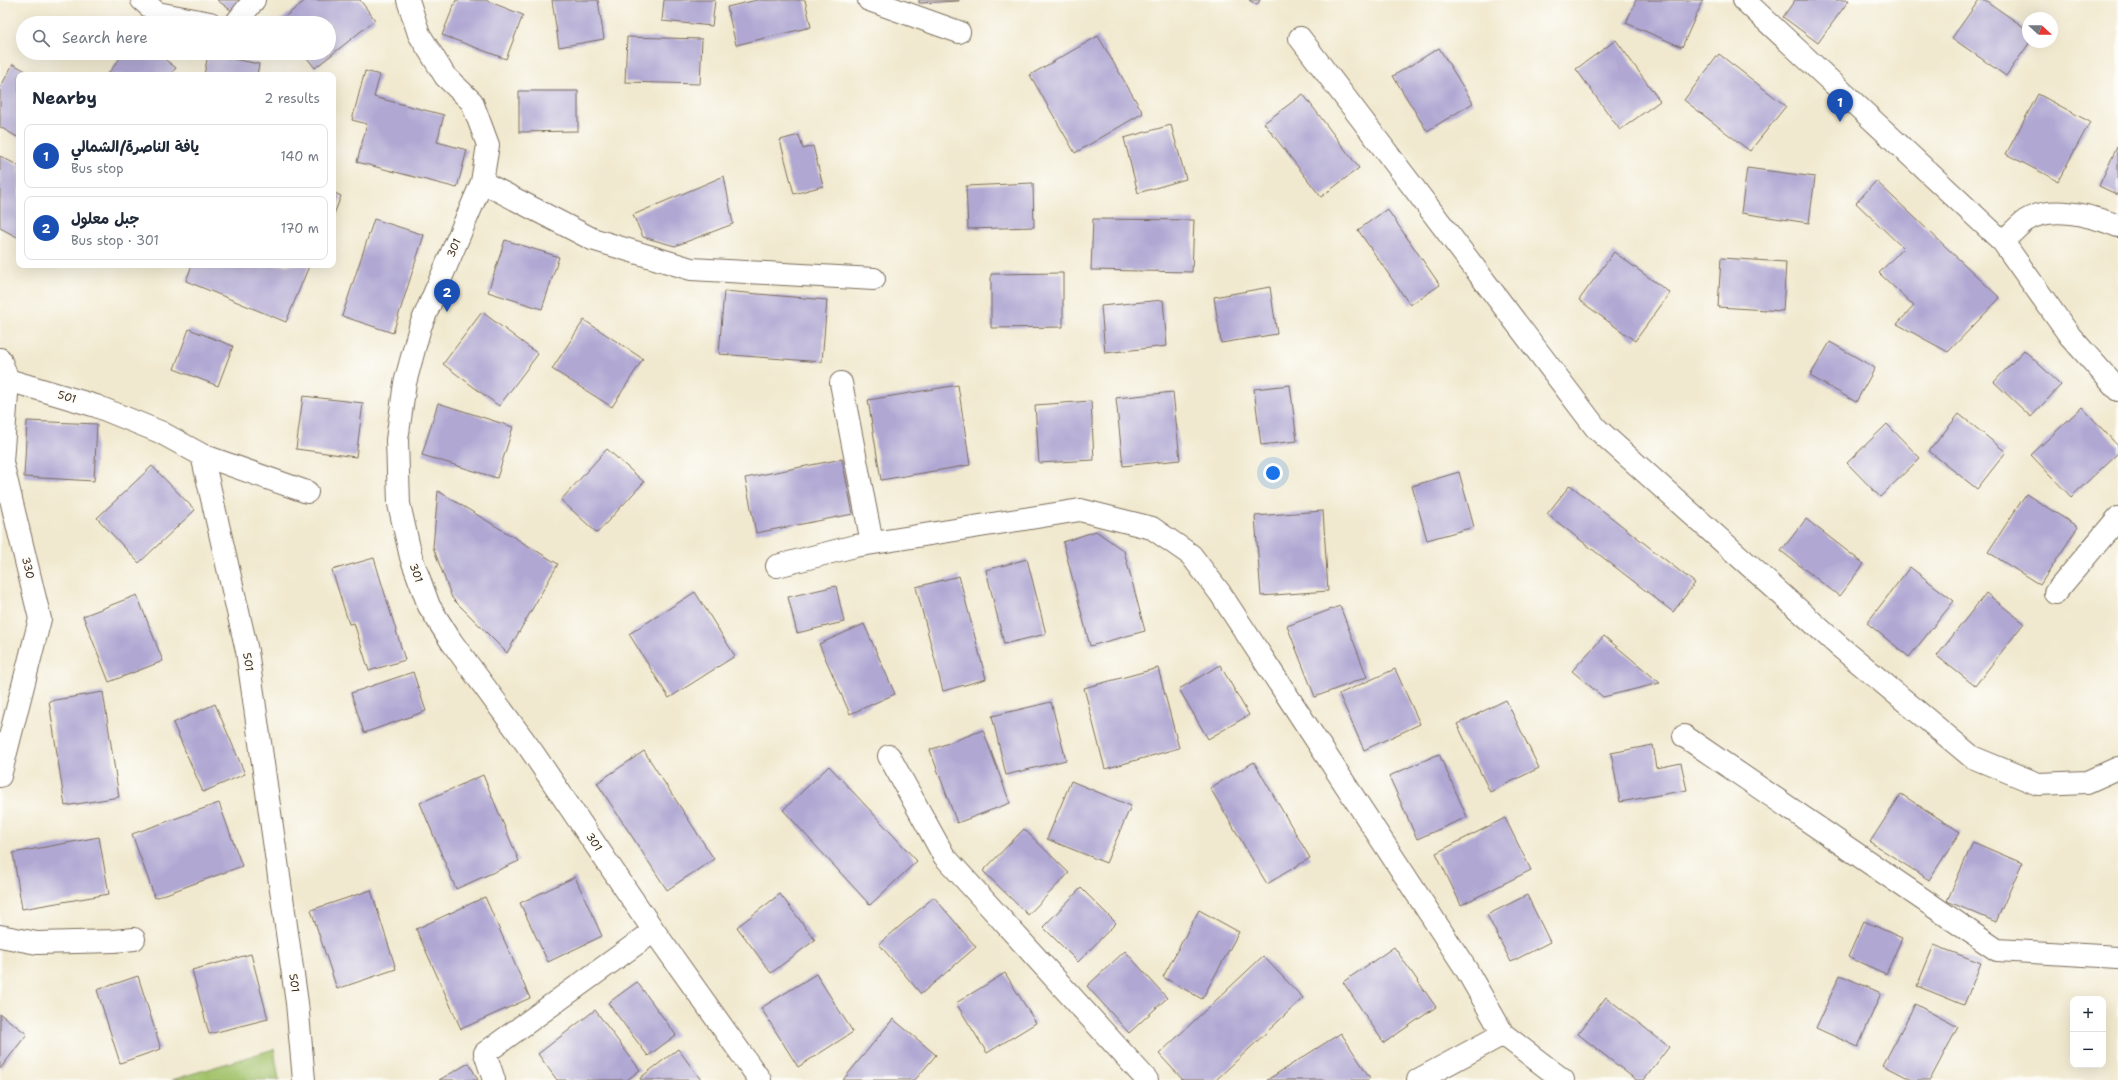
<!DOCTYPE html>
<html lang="en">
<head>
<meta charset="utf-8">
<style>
	:root { --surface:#fff; --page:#f6f6f7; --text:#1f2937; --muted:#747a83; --line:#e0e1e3; --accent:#c8321e }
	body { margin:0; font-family:"Shantell Sans","Playpen Sans Arabic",sans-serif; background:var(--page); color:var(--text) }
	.controls { position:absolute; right:12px; bottom:12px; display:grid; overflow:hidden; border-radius:8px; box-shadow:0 4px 16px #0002 }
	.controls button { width:36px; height:36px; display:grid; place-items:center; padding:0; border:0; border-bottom:1px solid var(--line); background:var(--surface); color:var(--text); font:20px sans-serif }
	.compass { position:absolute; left:2022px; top:12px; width:36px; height:36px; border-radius:50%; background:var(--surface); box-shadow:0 4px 16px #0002; rotate:111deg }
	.you { position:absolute; left:1273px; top:473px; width:14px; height:14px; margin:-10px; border:3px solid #fff; border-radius:50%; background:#1a73e8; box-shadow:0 0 0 6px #1a73e833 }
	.badge { display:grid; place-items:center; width:26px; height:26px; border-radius:50%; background:var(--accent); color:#fff; font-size:13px; font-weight:700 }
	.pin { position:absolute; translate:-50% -33px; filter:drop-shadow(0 1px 2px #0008) }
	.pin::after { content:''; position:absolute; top:21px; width:14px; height:12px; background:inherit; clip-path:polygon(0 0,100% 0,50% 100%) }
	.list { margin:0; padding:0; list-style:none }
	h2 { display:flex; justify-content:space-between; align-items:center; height:52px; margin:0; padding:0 16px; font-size:17px }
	h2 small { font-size:13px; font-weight:400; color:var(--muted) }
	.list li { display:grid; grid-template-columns:26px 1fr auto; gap:12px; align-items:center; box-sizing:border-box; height:64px; margin:0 8px 8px; padding:0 8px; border:1px solid var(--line); border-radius:8px }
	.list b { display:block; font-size:15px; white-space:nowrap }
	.list p { margin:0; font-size:13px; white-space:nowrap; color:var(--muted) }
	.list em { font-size:13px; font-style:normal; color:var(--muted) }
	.icon { flex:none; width:22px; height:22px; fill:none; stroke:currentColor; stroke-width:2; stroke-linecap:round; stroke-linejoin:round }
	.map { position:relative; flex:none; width:2118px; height:1080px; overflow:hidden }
	.search { position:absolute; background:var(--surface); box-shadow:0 4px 16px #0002; left:16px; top:16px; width:320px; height:44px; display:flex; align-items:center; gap:10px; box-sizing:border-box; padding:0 14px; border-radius:22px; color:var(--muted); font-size:15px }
	.panel { position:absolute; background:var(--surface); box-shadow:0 4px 16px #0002; left:16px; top:72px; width:320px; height:196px; border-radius:8px }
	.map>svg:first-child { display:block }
	.green { fill:#a2c26b; stroke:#6e7644 }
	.building { fill:#b0a8d3 }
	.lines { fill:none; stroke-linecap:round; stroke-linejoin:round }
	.minor-casing { stroke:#7b6d5c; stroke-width:24 }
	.minor { stroke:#fff; stroke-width:22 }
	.labels { text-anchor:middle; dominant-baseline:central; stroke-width:4; stroke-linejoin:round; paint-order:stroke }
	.street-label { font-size:11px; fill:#3b2a1e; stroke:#fdfcf7 }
</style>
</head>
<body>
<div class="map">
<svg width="2118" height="1080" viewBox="0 0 2118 1080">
	<rect width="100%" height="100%" fill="#fdfcf7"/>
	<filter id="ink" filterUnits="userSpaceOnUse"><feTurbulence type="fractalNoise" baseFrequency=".025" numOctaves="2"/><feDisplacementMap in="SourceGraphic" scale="8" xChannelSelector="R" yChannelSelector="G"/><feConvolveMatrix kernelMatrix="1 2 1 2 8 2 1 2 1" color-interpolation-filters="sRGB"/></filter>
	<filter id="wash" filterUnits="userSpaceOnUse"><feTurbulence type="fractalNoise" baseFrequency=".012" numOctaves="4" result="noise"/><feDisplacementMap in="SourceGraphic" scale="16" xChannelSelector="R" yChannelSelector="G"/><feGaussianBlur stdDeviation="0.9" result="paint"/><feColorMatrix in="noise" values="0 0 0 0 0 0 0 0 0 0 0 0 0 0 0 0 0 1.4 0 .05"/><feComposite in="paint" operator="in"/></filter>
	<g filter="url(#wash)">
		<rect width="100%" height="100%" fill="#f1e9cf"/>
		<path class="green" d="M 274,1049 L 279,1080 L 172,1080 Z"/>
		<g id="blocks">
			<path class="building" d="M 217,0 L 240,0 L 232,11 Z
				M 306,0 L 360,0 L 375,20 L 315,68 L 303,53 L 329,53 L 329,23 L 278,22 Z
				M 456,0 L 485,0 L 523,15 L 506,59 L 442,35 Z
				M 552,0 L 598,0 L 604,39 L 559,47 Z
				M 664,0 L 715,0 L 712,26 L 662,21 Z
				M 757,0 L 805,0 L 811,27 L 736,45 L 727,7 Z
				M 919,0 L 959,0 L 959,1 L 919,3 Z
				M 1249,0 L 1260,0 L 1257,5 Z
				M 1636,0 L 1703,0 L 1682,47 L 1626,23 Z
				M 1795,0 L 1849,0 L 1818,43 L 1783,17 Z
				M 1979,0 L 1985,0 L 2028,30 L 2028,42 L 2030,42 L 2006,76 L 1952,38 Z
				M 1098,36 L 1143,113 L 1075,153 L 1030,75 Z
				M 627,37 L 702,39 L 700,84 L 625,82 Z
				M 1616,40 L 1660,101 L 1620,130 L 1576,69 Z
				M 1439,48 L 1473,103 L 1427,131 L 1393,76 Z
				M 124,53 L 157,53 L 176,68 L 170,75 L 107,75 Z
				M 208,54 L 259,64 L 257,75 L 204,75 Z
				M 1719,54 L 1786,106 L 1750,151 L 1684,100 Z
				M 13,64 L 33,75 L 19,75 L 19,138 L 0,127 L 0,88 Z
				M 365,71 L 380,75 L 374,97 L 444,115 L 437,142 L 467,150 L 457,188 L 357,162 L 367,124 L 352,120 Z
				M 519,91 L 578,91 L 578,131 L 519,132 Z
				M 1303,94 L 1359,168 L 1321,197 L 1264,123 Z
				M 2038,94 L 2090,122 L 2058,181 L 2006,154 Z
				M 1171,125 L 1186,179 L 1138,193 L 1124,138 Z
				M 799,135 L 803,149 L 813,146 L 823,186 L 794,194 L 780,140 Z
				M 2117,147 L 2118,148 L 2118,195 L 2099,186 Z
				M 0,156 L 19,166 L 19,238 L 0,228 Z
				M 1747,168 L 1815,177 L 1809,223 L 1741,213 Z
				M 724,176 L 733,224 L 675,246 L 643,237 L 633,215 Z
				M 1876,181 L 2000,298 L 1948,352 L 1897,324 L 1914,306 L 1879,273 L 1903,248 L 1856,203 Z
				M 1033,183 L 1034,227 L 968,229 L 966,186 Z
				M 333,192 L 341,196 L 333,217 Z
				M 1387,209 L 1440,285 L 1410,305 L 1358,230 Z
				M 374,219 L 424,235 L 393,333 L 342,316 Z
				M 1093,219 L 1194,220 L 1192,272 L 1091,270 Z
				M 505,240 L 559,257 L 542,309 L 488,292 Z
				M 1614,252 L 1670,293 L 1635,341 L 1579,300 Z
				M 1721,258 L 1786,262 L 1783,311 L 1718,307 Z
				M 192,265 L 307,265 L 309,266 L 286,322 L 186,281 Z
				M 1063,273 L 1063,327 L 991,328 L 991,274 Z
				M 1270,287 L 1277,334 L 1221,343 L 1214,297 Z
				M 724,291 L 827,300 L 822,362 L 719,354 Z
				M 1163,300 L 1167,346 L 1105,353 L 1101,306 Z
				M 482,312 L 538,354 L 499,406 L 443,364 Z
				M 584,320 L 643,359 L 612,407 L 552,369 Z
				M 189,329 L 233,346 L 218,386 L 174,369 Z
				M 1830,342 L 1875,368 L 1856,402 L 1810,376 Z
				M 2024,350 L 2061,385 L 2031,417 L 1994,382 Z
				M 958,385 L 970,465 L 881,480 L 868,400 Z
				M 1290,385 L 1297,441 L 1261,445 L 1254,389 Z
				M 1173,392 L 1180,460 L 1123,466 L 1116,398 Z
				M 303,396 L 363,403 L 356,457 L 296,449 Z
				M 1091,401 L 1094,460 L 1039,463 L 1035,405 Z
				M 438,403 L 513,427 L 497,478 L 422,455 Z
				M 2082,407 L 2118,446 L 2118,453 L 2071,497 L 2031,455 Z
				M 1959,414 L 2006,452 L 1977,489 L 1929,451 Z
				M 27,421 L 97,424 L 94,481 L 24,477 Z
				M 1887,424 L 1920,458 L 1880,497 L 1847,463 Z
				M 607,449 L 644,482 L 597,533 L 561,500 Z
				M 842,459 L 853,514 L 756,533 L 745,478 Z
				M 152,466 L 195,510 L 139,563 L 97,518 Z
				M 1459,472 L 1474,527 L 1427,540 L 1412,486 Z
				M 1570,485 L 1695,583 L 1673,612 L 1547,514 Z
				M 438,491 L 558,564 L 507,653 L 452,598 L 433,547 Z
				M 2026,494 L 2078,527 L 2040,585 L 1988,552 Z
				M 1323,511 L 1328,591 L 1261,596 L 1255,516 Z
				M 1806,519 L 1864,564 L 1839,596 L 1781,551 Z
				M 1096,531 L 1124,551 L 1145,631 L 1090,646 L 1063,542 Z
				M 374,558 L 405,660 L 369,671 L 354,623 L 349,624 L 332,570 Z
				M 1027,559 L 1046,634 L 1004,644 L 986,570 Z
				M 1910,567 L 1954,601 L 1909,657 L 1867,623 Z
				M 959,576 L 986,679 L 943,691 L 916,587 Z
				M 836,586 L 844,622 L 797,633 L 788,597 Z
				M 695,592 L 735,656 L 669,698 L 629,634 Z
				M 1986,593 L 2024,623 L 1975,686 L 1937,656 Z
				M 137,595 L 163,661 L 109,682 L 83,616 Z
				M 1340,606 L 1367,677 L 1315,697 L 1287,626 Z
				M 864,624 L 895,694 L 850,714 L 819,644 Z
				M 1604,636 L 1660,683 L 1603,697 L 1572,671 Z
				M 1220,665 L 1249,715 L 1208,739 L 1179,689 Z
				M 1158,668 L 1179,748 L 1105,769 L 1084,688 Z
				M 1395,669 L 1420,724 L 1364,750 L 1339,694 Z
				M 413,672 L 426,711 L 364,733 L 351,693 Z
				M 103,692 L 119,797 L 65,806 L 49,701 Z
				M 1506,700 L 1539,768 L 1490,792 L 1457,724 Z
				M 1051,702 L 1066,760 L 1006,775 L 992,716 Z
				M 215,704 L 245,774 L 203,792 L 173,723 Z
				M 983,730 L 1010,803 L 957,823 L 930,750 Z
				M 1653,745 L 1657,768 L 1681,763 L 1687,790 L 1620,802 L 1611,753 Z
				M 644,751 L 714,859 L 667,890 L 597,783 Z
				M 1439,754 L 1467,817 L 1417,839 L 1389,776 Z
				M 1254,762 L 1310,858 L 1267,884 L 1210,788 Z
				M 829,766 L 917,861 L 870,905 L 783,810 Z
				M 483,775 L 519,861 L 456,889 L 420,803 Z
				M 1071,781 L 1131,806 L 1106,863 L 1047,839 Z
				M 1901,794 L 1960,832 L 1929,880 L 1870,842 Z
				M 219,803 L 242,866 L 155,898 L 132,834 Z
				M 1505,818 L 1531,870 L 1461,905 L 1436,853 Z
				M 1024,829 L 1069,873 L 1028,915 L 983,871 Z
				M 99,837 L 109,894 L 22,909 L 13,853 Z
				M 1973,842 L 2022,863 L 1996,922 L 1947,901 Z
				M 575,877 L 602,936 L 548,962 L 520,903 Z
				M 1081,888 L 1116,923 L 1078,962 L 1043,927 Z
				M 371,890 L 396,969 L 337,989 L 311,910 Z
				M 780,894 L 815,940 L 771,973 L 737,927 Z
				M 1527,895 L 1550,942 L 1511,962 L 1487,915 Z
				M 485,897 L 530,998 L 461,1029 L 416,929 Z
				M 934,897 L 976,947 L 921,994 L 879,944 Z
				M 1199,910 L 1239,932 L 1202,999 L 1163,977 Z
				M 1864,921 L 1902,938 L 1886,974 L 1848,957 Z
				M 1934,945 L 1981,963 L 1964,1005 L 1917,986 Z
				M 1394,947 L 1436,1007 L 1384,1043 L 1343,982 Z
				M 1125,951 L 1167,998 L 1129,1033 L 1087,986 Z
				M 251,954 L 268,1019 L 209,1034 L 192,970 Z
				M 1263,956 L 1303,998 L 1216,1080 L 1183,1080 L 1159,1054 Z
				M 1005,973 L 1036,1023 L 987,1053 L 956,1003 Z
				M 816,974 L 853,1032 L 798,1067 L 761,1008 Z
				M 1840,975 L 1881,993 L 1858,1047 L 1816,1028 Z
				M 138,976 L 161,1049 L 120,1063 L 97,990 Z
				M 637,982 L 676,1035 L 648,1056 L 608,1003 Z
				M 1606,997 L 1669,1047 L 1644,1080 L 1636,1080 L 1578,1034 Z
				M 1915,1004 L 1958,1027 L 1930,1080 L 1912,1080 L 1883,1065 Z
				M 595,1010 L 640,1070 L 627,1080 L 557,1080 L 538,1054 Z
				M 0,1014 L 27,1034 L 0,1069 Z
				M 893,1019 L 936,1055 L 915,1080 L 843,1080 Z
				M 1341,1033 L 1370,1078 L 1367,1080 L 1267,1080 Z
				M 678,1049 L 701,1080 L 641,1080 L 640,1078 Z
				M 469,1063 L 478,1080 L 439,1080 Z"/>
		</g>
	</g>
	<g filter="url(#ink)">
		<use href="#blocks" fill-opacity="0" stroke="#7b6d5c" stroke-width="1"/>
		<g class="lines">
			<g class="minor-casing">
				<path id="minor" d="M 142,0 L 157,13 L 210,23
					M 408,0 L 419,34 L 445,76 L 472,102 L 488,145 L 482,182 L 420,327 L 405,383 L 397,440 L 399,504 L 411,557 L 429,606 L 451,641 L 531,750 L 654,931 L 760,1080
					M 869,0 L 959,32
					M 1744,0 L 2003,242 L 2070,336 L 2118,390
					M 236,23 L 254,0
					M 1300,38 L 1596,428 L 1839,646 L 1972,757 L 2038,784 L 2087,782 L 2118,768
					M 482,182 L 592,239 L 691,269 L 874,279
					M 2003,242 C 2010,235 2017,227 2025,221 C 2051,204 2092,216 2118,226
					M 0,359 L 8,380 L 2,462 L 40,619 L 0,776
					M 8,380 L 96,406 L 160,432 L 202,455 L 247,651 L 297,1003 L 304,1080
					M 841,383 L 872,543
					M 202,455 L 307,492
					M 777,566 L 855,546 L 1080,510 L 1152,528 L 1191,555 L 1220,593 L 1466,969 L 1503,1034 L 1563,1080
					M 2055,593 L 2118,518
					M 1684,736 L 1997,950 L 2118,957
					M 889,756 L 944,856 L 1147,1080
					M 0,936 L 37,943 L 114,941 L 134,939
					M 494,1080 L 485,1053 L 654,931
					M 1418,1080 L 1503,1034"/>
			</g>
			<use href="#minor" class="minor"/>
		</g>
	</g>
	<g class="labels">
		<g class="street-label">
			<text transform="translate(454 248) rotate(-67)">301</text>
			<text transform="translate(67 397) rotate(16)">501</text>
			<text transform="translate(28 568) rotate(77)">330</text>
			<text transform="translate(416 573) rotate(70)">301</text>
			<text transform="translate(248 662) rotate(81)">501</text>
			<text transform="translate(594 842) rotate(56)">301</text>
			<text transform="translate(294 983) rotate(82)">501</text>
		</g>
	</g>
</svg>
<div class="controls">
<button>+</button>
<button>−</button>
</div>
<svg class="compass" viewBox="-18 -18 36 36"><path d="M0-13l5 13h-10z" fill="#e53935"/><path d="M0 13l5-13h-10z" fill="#747a83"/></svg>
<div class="you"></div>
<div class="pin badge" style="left:1840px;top:122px;background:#1a4fb4">1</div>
<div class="pin badge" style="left:447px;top:312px;background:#1a4fb4">2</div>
<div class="search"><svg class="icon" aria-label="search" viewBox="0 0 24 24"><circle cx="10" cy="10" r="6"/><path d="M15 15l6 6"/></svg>Search here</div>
<section class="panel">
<h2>Nearby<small>2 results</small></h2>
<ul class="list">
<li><span class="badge" style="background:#1a4fb4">1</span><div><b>يافة الناصرة/الشمالي</b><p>Bus stop</p></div><em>140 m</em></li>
<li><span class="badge" style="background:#1a4fb4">2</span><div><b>جبل معلول</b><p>Bus stop · 301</p></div><em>170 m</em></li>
</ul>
</section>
</div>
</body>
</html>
